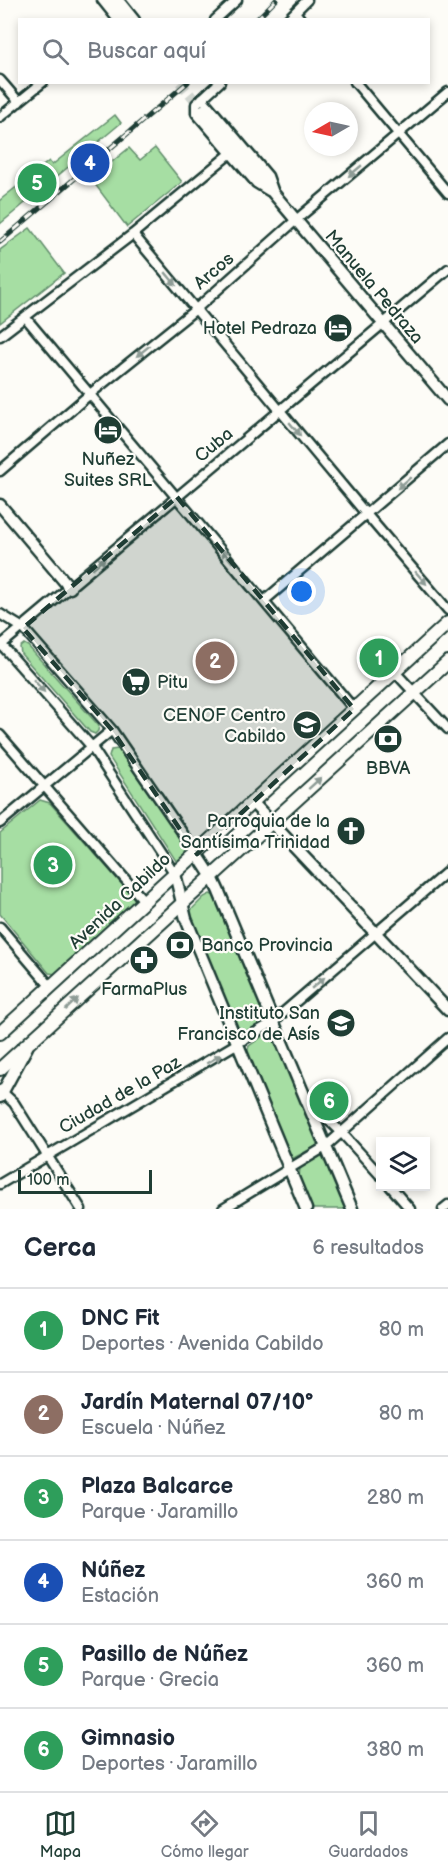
<!DOCTYPE html>
<html lang="es">
<head>
<meta charset="utf-8">
<style>
	:root { --surface:#fff; --page:#f2f2f3; --text:#1f2937; --muted:#747a83; --line:#e0e1e3; --accent:#1f3d34 }
	body { margin:0; font-family:"Balsamiq Sans",sans-serif; background:var(--page); color:var(--text) }
	.controls { position:absolute; right:18px; bottom:18px; display:grid; overflow:hidden; border-radius:0px; box-shadow:0 3px 9px #0003 }
	.controls button { width:54px; height:54px; display:grid; place-items:center; padding:0; border:0; border-bottom:2px solid var(--line); background:var(--surface); color:var(--text); font:30px sans-serif }
	.compass { position:absolute; left:304px; top:102px; width:54px; height:54px; border-radius:50%; background:var(--surface); box-shadow:0 3px 9px #0003; rotate:261deg }
	.scale { position:absolute; left:18px; bottom:15px; width:134px; box-sizing:border-box; padding-left:6px; border:3px solid #1f3d34; border-top:0; font-size:16px; line-height:21px; white-space:nowrap; color:#1f3d34; -webkit-text-stroke:4px #fdfcf7; paint-order:stroke }
	.you { position:absolute; left:302px; top:592px; width:21px; height:21px; margin:-15px; border:4px solid #fff; border-radius:50%; background:#1a73e8; box-shadow:0 0 0 9px #1a73e833 }
	.badge { display:grid; place-items:center; width:39px; height:39px; border-radius:50%; background:var(--accent); color:#fff; font-size:20px; font-weight:700 }
	.pin { position:absolute; translate:-50% -50%; border:3px solid #fff; box-shadow:0 2px 6px #0006 }
	.list { margin:0; padding:0; list-style:none }
	h2 { display:flex; justify-content:space-between; align-items:center; height:78px; margin:0; padding:0 24px; font-size:26px }
	h2 small { font-size:20px; font-weight:400; color:var(--muted) }
	.list li { display:grid; grid-template-columns:39px 1fr auto; gap:18px; align-items:center; box-sizing:border-box; height:84px; padding:0 24px; border-top:2px solid var(--line) }
	.list b { display:block; font-size:22px; white-space:nowrap }
	.list p { margin:0; font-size:20px; white-space:nowrap; color:var(--muted) }
	.list em { font-size:20px; font-style:normal; color:var(--muted) }
	.icon { flex:none; width:33px; height:33px; fill:none; stroke:currentColor; stroke-width:2; stroke-linecap:round; stroke-linejoin:round }
	.map { position:relative; flex:none; width:448px; height:1209px; overflow:hidden }
	.search { position:absolute; background:var(--surface); box-shadow:0 3px 9px #0003; left:18px; right:18px; top:18px; height:66px; display:flex; align-items:center; gap:15px; box-sizing:border-box; padding:0 21px; border-radius:0px; color:var(--muted); font-size:22px }
	.sheet { height:582px; background:var(--surface) }
	nav { display:flex; justify-content:space-around; align-items:center; box-sizing:border-box; height:84px; border-top:2px solid var(--line); background:var(--surface); font-size:16px; color:var(--muted) }
	nav a { display:grid; justify-items:center; gap:3px }
	nav .on { color:var(--accent) }
	.map>svg:first-child { display:block }
	.green { fill:#a6dea3; stroke:#628e6c; stroke-width:1.5 }
	.lines { fill:none; stroke-linecap:round; stroke-linejoin:round }
	.tertiary-tunnel { stroke:#d1d6d0; stroke-width:10; stroke-dasharray:10 5; stroke-linecap:butt }
	.minor-casing { stroke:#1f3d34; stroke-width:13 }
	.tertiary-casing { stroke:#1f3d34; stroke-width:15 }
	.secondary-casing { stroke:#1f3d34; stroke-width:16 }
	.minor { stroke:#fdfcf7; stroke-width:8 }
	.tertiary { stroke:#fdfcf7; stroke-width:10 }
	.secondary { stroke:#fdfcf7; stroke-width:12 }
	.rail-casing { stroke:#1f3d34; stroke-width:5 }
	.rail { stroke:#fdfcf7; stroke-width:3; stroke-dasharray:9; stroke-linecap:butt }
	.oneway { fill:#8e9c96 }
	.marked { fill:#1f3d34; fill-opacity:0.2; stroke:#1f3d34; stroke-width:4.5; stroke-dasharray:12 8; stroke-linejoin:round }
	.labels { text-anchor:middle; dominant-baseline:central; stroke-width:4.5; stroke-linejoin:round; paint-order:stroke }
	.street-label { font-size:18px; fill:#1f3d34; stroke:#fdfcf7 }
	.poi-label { font-size:18px; fill:#1f3d34; stroke:#fdfcf7; text-anchor:end }
</style>
</head>
<body>
<div class="map">
<svg width="448" height="1209" viewBox="0 0 448 1209">
	<rect width="100%" height="100%" fill="#fdfcf7"/>
	<filter id="ink" filterUnits="userSpaceOnUse"><feTurbulence type="fractalNoise" baseFrequency=".0167" numOctaves="2"/><feDisplacementMap in="SourceGraphic" scale="12" xChannelSelector="R" yChannelSelector="G"/><feConvolveMatrix kernelMatrix="1 2 1 2 8 2 1 2 1" color-interpolation-filters="sRGB"/></filter>
	<g filter="url(#ink)">
		<path class="green" d="M 115,115 L 121,123 L 0,224 L 0,200 L 49,161 L 52,165 Z
			M 129,148 L 140,160 L 155,148 L 182,182 L 127,227 L 91,179 Z
			M 30,228 L 64,273 L 0,323 L 0,250 Z
			M 24,644 L 28,646 L 99,726 L 98,731 L 95,734 L 90,732 L 21,654 L 20,647 Z
			M 118,749 L 191,853 L 178,864 L 109,757 L 111,750 Z
			M 40,800 L 50,803 L 134,898 L 135,906 L 63,970 L 56,974 L 49,973 L 0,914 L 0,833 Z
			M 210,894 L 215,896 L 269,1020 L 240,1037 L 189,918 L 190,911 L 204,897 Z
			M 275,1033 L 320,1144 L 292,1159 L 246,1055 L 249,1046 L 266,1034 Z
			M 321,1156 L 326,1158 L 346,1209 L 311,1209 L 299,1178 L 300,1168 Z"/>
		<g class="lines">
			<path class="tertiary-tunnel" d="M 180,82 L 203,110"/>
			<g class="minor-casing">
				<path id="minor" d="M 102,0 L 118,20
					M 119,0 L 135,20
					M 295,12 L 301,20
					M 215,20 L 237,0
					M 287,20 L 307,0
					M 0,80 L 19,102
					M 220,82 L 196,104 L 196,113 L 256,183 L 269,191
					M 355,82 L 448,193
					M 202,98 L 268,176 L 273,190
					M 0,117 L 43,82
					M 133,234 L 367,515 L 448,610
					M 25,317 L 354,709
					M 0,336 L 133,234 L 231,153
					M 0,471 L 90,394 L 196,309 L 296,220 L 448,92
					M 264,601 L 448,444
					M 0,614 L 23,628 L 112,730 L 197,854
					M 0,643 L 91,746 L 175,874
					M 0,646 L 448,269
					M 395,672 L 448,729
					M 0,735 L 145,902
					M 0,823 L 112,730
					M 0,927 L 51,987
					M 0,1090 L 14,1103 L 81,1209
					M 308,1100 L 341,1132 L 380,1175
					M 0,1184 L 270,1024 L 448,871
					M 390,1186 L 410,1209
					M 223,1209 L 325,1147 L 448,1038
					M 443,1209 L 448,1205"/>
			</g>
			<g class="tertiary-casing">
				<path id="tertiary" d="M 110,0 L 127,20
					M 203,110 L 448,400
					M 0,505 L 70,588
					M 252,802 L 448,1010
					M 197,854 L 212,877 L 219,892 L 352,1209
					M 175,874 L 186,919 L 306,1209
					M 0,1097 L 27,1047"/>
			</g>
			<g class="secondary-casing">
				<path id="secondary" d="M 0,1033 L 448,623
					M 0,1069 L 448,662"/>
			</g>
			<use href="#minor" class="minor"/>
			<use href="#tertiary" class="tertiary"/>
			<use href="#secondary" class="secondary"/>
			<g class="rail-casing">
				<path id="rail" d="M 256,20 L 276,0
					M 0,242 L 188,82"/>
			</g>
			<use href="#rail" class="rail"/>
		</g>
		<defs><path id="oneway-solid" d="M-6-.8H1V-3.2L6.5 0L1 3.2V.8H-6Z" transform="scale(1.5)"/></defs>
		<g class="oneway">
			<use href="#oneway-solid" transform="translate(355 171) rotate(140)"/>
			<use href="#oneway-solid" transform="translate(171 279) rotate(50)"/>
			<use href="#oneway-solid" transform="translate(143 351) rotate(141)"/>
			<use href="#oneway-solid" transform="translate(295 429) rotate(50)"/>
			<use href="#oneway-solid" transform="translate(404 483) rotate(139)"/>
			<use href="#oneway-solid" transform="translate(227 556) rotate(-130)"/>
			<use href="#oneway-solid" transform="translate(99 563) rotate(-40)"/>
			<use href="#oneway-solid" transform="translate(421 578) rotate(49)"/>
			<use href="#oneway-solid" transform="translate(39 686) rotate(49)"/>
			<use href="#oneway-solid" transform="translate(315 783) rotate(-42)"/>
			<use href="#oneway-solid" transform="translate(318 983) rotate(-40)"/>
			<use href="#oneway-solid" transform="translate(72 1004) rotate(-43)"/>
			<use href="#oneway-solid" transform="translate(214 1059) rotate(-30)"/>
		</g>
	</g>
	<path class="marked" d="M 177,497 L 354,709 L 197,854 L 112,730 L 23,628 Z"/>
	<defs>
		<g id="hotel-disc" transform="scale(1.5)"><circle r="9.5" fill="#1f3d34" stroke="#fdfcf7"/><path d="M-6-4.5h1.5V1H6V5H4.5V3h-9V5H-6ZM-4 0a1.8 1.8 0 1 1 3.6 0ZM.5 0V-2.5h3Q6-2.5 6 0Z" fill="#fff"/></g>
		<g id="supermarket-disc" transform="scale(1.5)"><circle r="9.5" fill="#1f3d34" stroke="#fdfcf7"/><path d="M-6-5.5h2.5l.6 2H6L4.5 2H-2.5L-4.4-4H-6ZM-1.5 3.2a1.3 1.3 0 1 0 .1 0ZM3 3.2a1.3 1.3 0 1 0 .1 0Z" fill="#fff"/></g>
		<g id="school-disc" transform="scale(1.5)"><circle r="9.5" fill="#1f3d34" stroke="#fdfcf7"/><path d="M0-5L7-2L0 1L-7-2ZM-4 1L0 2.5L4 1V4Q0 6-4 4Z" fill="#fff"/></g>
		<g id="bank-disc" transform="scale(1.5)"><circle r="9.5" fill="#1f3d34" stroke="#fdfcf7"/><path d="M-6-4H6V4H-6ZM0-2.3a2.3 2.3 0 1 0 0 4.6a2.3 2.3 0 1 0 0-4.6Z" fill="#fff"/></g>
		<g id="church-disc" transform="scale(1.5)"><circle r="9.5" fill="#1f3d34" stroke="#fdfcf7"/><path d="M-1.2-6h2.4v3.5h3.3v2.4h-3.3V6h-2.4V-.1h-3.3v-2.4h3.3Z" fill="#fff"/></g>
		<g id="pharmacy-disc" transform="scale(1.5)"><circle r="9.5" fill="#1f3d34" stroke="#fdfcf7"/><path d="M-2-6h4v4h4v4h-4v4h-4v-4h-4v-4h4Z" fill="#fff"/></g>
	</defs>
	<g fill-rule="evenodd">
		<use href="#hotel-disc" x="338" y="328"/>
		<use href="#hotel-disc" x="108" y="430"/>
		<use href="#supermarket-disc" x="136" y="682"/>
		<use href="#school-disc" x="307" y="725"/>
		<use href="#bank-disc" x="388" y="739"/>
		<use href="#church-disc" x="351" y="831"/>
		<use href="#bank-disc" x="180" y="945"/>
		<use href="#pharmacy-disc" x="144" y="960"/>
		<use href="#school-disc" x="341" y="1023"/>
	</g>
	<g class="labels">
		<g class="street-label">
			<text transform="translate(214 271) rotate(-41)">Arcos</text>
			<text transform="translate(374 287) rotate(50)">Manuela Pedraza</text>
			<text transform="translate(214 445) rotate(-40)">Cuba</text>
			<text transform="translate(120 901) rotate(-43)">Avenida Cabildo</text>
			<text transform="translate(120 1095) rotate(-30)">Ciudad de la Paz</text>
		</g>
		<g class="poi-label">
			<text x="317" y="328">Hotel Pedraza</text>
			<text x="108" y="459" text-anchor="middle">Nuñez<tspan x="108" dy="21">Suites SRL</tspan></text>
			<text x="157" y="682" text-anchor="start">Pitu</text>
			<text x="286" y="715">CENOF Centro<tspan x="286" dy="21">Cabildo</tspan></text>
			<text x="388" y="768" text-anchor="middle">BBVA</text>
			<text x="330" y="821">Parroquia de la<tspan x="330" dy="21">Santísima Trinidad</tspan></text>
			<text x="201" y="945" text-anchor="start">Banco Provincia</text>
			<text x="144" y="989" text-anchor="middle">FarmaPlus</text>
			<text x="320" y="1013">Instituto San<tspan x="320" dy="21">Francisco de Asís</tspan></text>
		</g>
	</g>
</svg>
<div class="controls">
<button><svg class="icon" aria-label="layers" viewBox="0 0 24 24"><path d="M12 4l9 5-9 5-9-5zM3 14l9 5 9-5"/></svg></button>
</div>
<svg class="compass" viewBox="-18 -18 36 36"><path d="M0-13l5 13h-10z" fill="#e53935"/><path d="M0 13l5-13h-10z" fill="#747a83"/></svg>
<div class="scale">100 m</div>
<div class="you"></div>
<div class="pin badge" style="left:379px;top:658px;background:#2e9e5b">1</div>
<div class="pin badge" style="left:215px;top:661px;background:#8d6e63">2</div>
<div class="pin badge" style="left:53px;top:865px;background:#2e9e5b">3</div>
<div class="pin badge" style="left:90px;top:163px;background:#1a4fb4">4</div>
<div class="pin badge" style="left:37px;top:183px;background:#2e9e5b">5</div>
<div class="pin badge" style="left:329px;top:1101px;background:#2e9e5b">6</div>
<div class="search"><svg class="icon" aria-label="search" viewBox="0 0 24 24"><circle cx="10" cy="10" r="6"/><path d="M15 15l6 6"/></svg>Buscar aquí</div>
</div>
<section class="sheet">
<h2>Cerca<small>6 resultados</small></h2>
<ul class="list">
<li><span class="badge" style="background:#2e9e5b">1</span><div><b>DNC Fit</b><p>Deportes · Avenida Cabildo</p></div><em>80 m</em></li>
<li><span class="badge" style="background:#8d6e63">2</span><div><b>Jardín Maternal 07/10°</b><p>Escuela · Núñez</p></div><em>80 m</em></li>
<li><span class="badge" style="background:#2e9e5b">3</span><div><b>Plaza Balcarce</b><p>Parque · Jaramillo</p></div><em>280 m</em></li>
<li><span class="badge" style="background:#1a4fb4">4</span><div><b>Núñez</b><p>Estación</p></div><em>360 m</em></li>
<li><span class="badge" style="background:#2e9e5b">5</span><div><b>Pasillo de Núñez</b><p>Parque · Grecia</p></div><em>360 m</em></li>
<li><span class="badge" style="background:#2e9e5b">6</span><div><b>Gimnasio</b><p>Deportes · Jaramillo</p></div><em>380 m</em></li>
</ul>
</section>
<nav>
<a class="on"><svg class="icon" aria-label="map" viewBox="0 0 24 24"><path d="M3 6l6-2 6 2 6-2v14l-6 2-6-2-6 2zM9 4v14M15 6v14"/></svg>Mapa</a>
<a><svg class="icon" aria-label="directions" viewBox="0 0 24 24"><path d="M12 3l9 9-9 9-9-9zM9 14v-3h6M13 9l2 2-2 2"/></svg>Cómo llegar</a>
<a><svg class="icon" aria-label="saved" viewBox="0 0 24 24"><path d="M7 4h10v16l-5-4-5 4z"/></svg>Guardados</a>
</nav>
</body>
</html>
